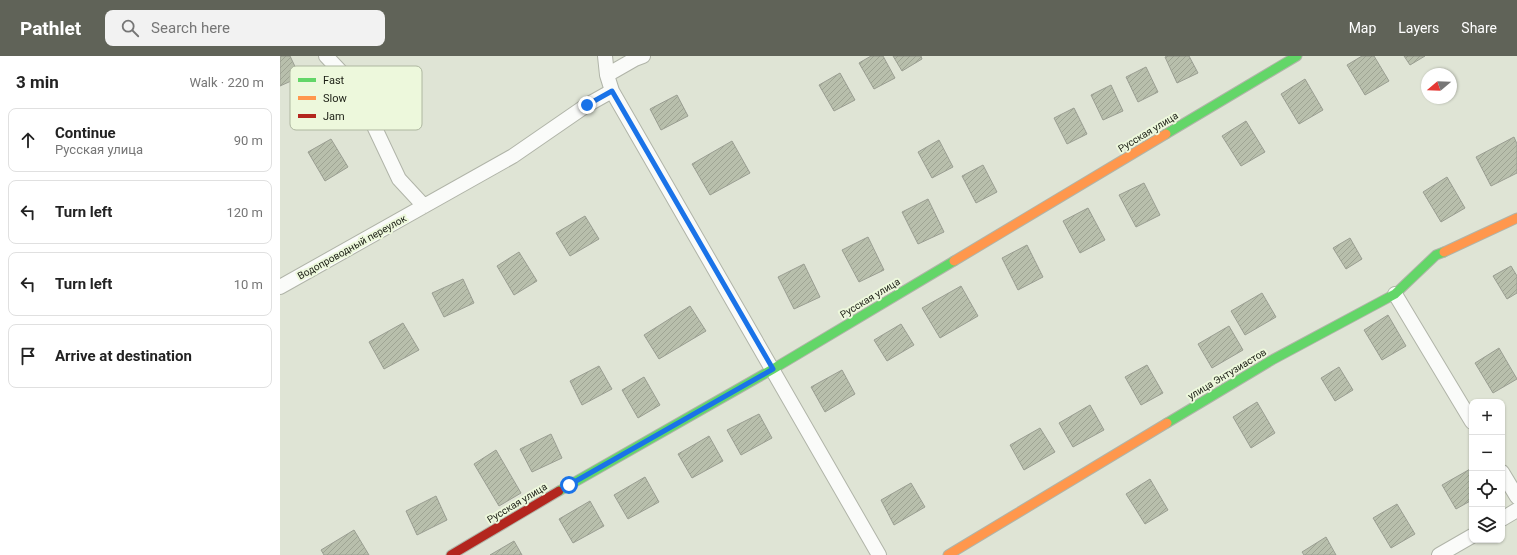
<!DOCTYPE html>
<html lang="en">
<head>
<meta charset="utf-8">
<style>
	:root { --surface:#fff; --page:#f2f2f2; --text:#222; --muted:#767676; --line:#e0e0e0; --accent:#606358 }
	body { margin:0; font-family:Roboto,sans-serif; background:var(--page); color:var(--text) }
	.controls { position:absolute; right:12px; bottom:12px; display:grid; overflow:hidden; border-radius:8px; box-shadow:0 1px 3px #0004 }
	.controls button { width:36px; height:36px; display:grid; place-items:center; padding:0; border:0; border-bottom:1px solid var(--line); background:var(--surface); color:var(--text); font:20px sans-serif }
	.compass { position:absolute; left:1141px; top:12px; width:36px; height:36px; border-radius:50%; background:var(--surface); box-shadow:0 1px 3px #0004; rotate:251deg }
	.stop { position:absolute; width:12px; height:12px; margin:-9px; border:3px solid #1a73e8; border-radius:50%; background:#fff }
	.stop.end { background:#1a73e8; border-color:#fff; box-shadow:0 1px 4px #0008 }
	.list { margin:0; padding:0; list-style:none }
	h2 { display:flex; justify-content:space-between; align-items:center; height:52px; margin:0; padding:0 16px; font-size:17px }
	h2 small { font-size:13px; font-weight:400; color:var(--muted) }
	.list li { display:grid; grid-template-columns:26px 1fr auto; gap:12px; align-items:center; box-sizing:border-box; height:64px; margin:0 8px 8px; padding:0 8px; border:1px solid var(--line); border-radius:8px }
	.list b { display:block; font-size:15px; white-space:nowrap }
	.list p { margin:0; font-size:13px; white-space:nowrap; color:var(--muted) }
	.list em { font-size:13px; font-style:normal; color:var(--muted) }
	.icon { flex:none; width:22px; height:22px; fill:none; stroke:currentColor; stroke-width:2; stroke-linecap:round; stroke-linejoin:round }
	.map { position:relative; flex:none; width:1237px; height:499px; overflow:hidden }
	header { display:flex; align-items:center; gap:24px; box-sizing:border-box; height:56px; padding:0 20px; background:var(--accent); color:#fff }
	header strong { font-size:19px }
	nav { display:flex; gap:22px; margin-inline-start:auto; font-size:14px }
	.search { width:280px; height:36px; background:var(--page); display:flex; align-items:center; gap:10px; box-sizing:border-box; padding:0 14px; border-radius:8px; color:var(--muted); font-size:15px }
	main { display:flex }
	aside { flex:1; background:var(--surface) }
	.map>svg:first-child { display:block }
	.building { fill:url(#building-hatch); stroke:#9a9e92 }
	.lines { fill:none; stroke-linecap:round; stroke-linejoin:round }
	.street-casing { stroke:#b0b4a8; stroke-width:16 }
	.fast-casing { stroke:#b0b4a8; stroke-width:11 }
	.slow-casing { stroke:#b0b4a8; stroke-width:11 }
	.jam-casing { stroke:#b0b4a8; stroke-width:11 }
	.street { stroke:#fafbf9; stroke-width:14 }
	.fast { stroke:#63d668; stroke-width:9 }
	.slow { stroke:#ff974d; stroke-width:9 }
	.jam { stroke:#b3261e; stroke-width:9 }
	.route { stroke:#1a73e8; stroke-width:5 }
	.labels { text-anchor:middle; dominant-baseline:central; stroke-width:4; stroke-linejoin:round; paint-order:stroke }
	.street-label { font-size:10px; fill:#1b1e14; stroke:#edf8dc }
	.key { fill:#edf8dc; stroke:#aeb7a0; stroke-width:1 }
	.key-label { font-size:11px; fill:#1b1e14 }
</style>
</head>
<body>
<header>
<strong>Pathlet</strong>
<div class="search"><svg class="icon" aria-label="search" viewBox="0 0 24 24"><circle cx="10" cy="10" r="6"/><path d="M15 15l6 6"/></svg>Search here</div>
<nav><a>Map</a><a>Layers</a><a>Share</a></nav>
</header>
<main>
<aside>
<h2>3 min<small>Walk · 220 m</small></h2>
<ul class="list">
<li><svg class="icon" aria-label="ahead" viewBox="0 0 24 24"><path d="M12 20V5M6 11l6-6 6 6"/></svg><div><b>Continue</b><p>Русская улица</p></div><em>90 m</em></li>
<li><svg class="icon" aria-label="left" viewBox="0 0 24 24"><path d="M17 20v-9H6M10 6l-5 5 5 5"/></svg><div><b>Turn left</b></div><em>120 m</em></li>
<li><svg class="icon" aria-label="left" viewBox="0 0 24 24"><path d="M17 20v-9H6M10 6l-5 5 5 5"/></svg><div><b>Turn left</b></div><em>10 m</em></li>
<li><svg class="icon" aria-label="arrive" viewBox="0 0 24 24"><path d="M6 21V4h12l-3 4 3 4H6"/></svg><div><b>Arrive at destination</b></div></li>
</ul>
</aside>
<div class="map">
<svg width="1237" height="499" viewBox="0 0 1237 499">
	<defs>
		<pattern id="building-hatch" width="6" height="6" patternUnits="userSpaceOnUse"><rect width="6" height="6" fill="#b8bfac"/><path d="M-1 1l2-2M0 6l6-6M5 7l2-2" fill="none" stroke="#9ea493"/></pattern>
	</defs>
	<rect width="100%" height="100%" fill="#dfe4d5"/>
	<path class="building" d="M 2,0 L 10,0 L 20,21 L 0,30 L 0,1 Z
		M 591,0 L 603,0 L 615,22 L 594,33 L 579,7 Z
		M 613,0 L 641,0 L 642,3 L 622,15 Z
		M 887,0 L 909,0 L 918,17 L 897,27 L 885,1 Z
		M 1082,0 L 1094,0 L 1109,25 L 1085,39 L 1067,9 Z
		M 1124,0 L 1145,0 L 1130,9 Z
		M 866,11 L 878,36 L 858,46 L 846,21 Z
		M 560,17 L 575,44 L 554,55 L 539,29 Z
		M 1025,23 L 1043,54 L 1019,68 L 1001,38 Z
		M 831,29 L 843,55 L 823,64 L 811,39 Z
		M 397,39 L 408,60 L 381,74 L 370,53 Z
		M 794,52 L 807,78 L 787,88 L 774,62 Z
		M 966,65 L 985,96 L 961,110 L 942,80 Z
		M 1234,81 L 1237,88 L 1237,117 L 1211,130 L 1196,101 Z
		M 51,83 L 68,111 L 45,125 L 28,96 Z
		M 659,84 L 673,111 L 652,122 L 638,96 Z
		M 452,85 L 470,117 L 430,139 L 412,108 Z
		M 703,109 L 717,136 L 696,147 L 682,120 Z
		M 1167,121 L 1185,152 L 1161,166 L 1143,136 Z
		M 864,127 L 880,159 L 856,171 L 839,139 Z
		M 648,143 L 664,176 L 638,188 L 622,156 Z
		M 808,152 L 825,184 L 800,197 L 783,165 Z
		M 305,160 L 319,183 L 290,200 L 276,177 Z
		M 588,181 L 604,214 L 579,226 L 562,194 Z
		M 1070,182 L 1082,203 L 1066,213 L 1053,192 Z
		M 747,189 L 763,221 L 738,234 L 722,202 Z
		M 239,196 L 257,225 L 234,239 L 217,210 Z
		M 524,208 L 540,241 L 514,253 L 498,221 Z
		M 1231,210 L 1237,220 L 1237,237 L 1227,243 L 1213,220 Z
		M 183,223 L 194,247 L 164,261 L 152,237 Z
		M 681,230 L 698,260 L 660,282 L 642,252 Z
		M 982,237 L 996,261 L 965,279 L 951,255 Z
		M 410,250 L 426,275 L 379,303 L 364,279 Z
		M 1108,259 L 1126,290 L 1102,304 L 1084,274 Z
		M 123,267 L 139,294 L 104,313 L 89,286 Z
		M 621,268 L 634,289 L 607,305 L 594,284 Z
		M 949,270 L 963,294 L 932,312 L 918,288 Z
		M 1219,292 L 1237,323 L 1213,337 L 1195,307 Z
		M 867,309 L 883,337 L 861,349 L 845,321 Z
		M 319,310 L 332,333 L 302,349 L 290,325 Z
		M 1059,311 L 1073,334 L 1055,345 L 1041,322 Z
		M 562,314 L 575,338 L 545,356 L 531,331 Z
		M 364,321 L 380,349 L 358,362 L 342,334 Z
		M 977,346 L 995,377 L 971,392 L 953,361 Z
		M 810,349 L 824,374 L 793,391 L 779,367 Z
		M 479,358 L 492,382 L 461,399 L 447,374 Z
		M 760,372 L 775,396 L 744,414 L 730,389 Z
		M 271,378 L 282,402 L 252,416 L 240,393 Z
		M 429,380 L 443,405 L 412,422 L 398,398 Z
		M 216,394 L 241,437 L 219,450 L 194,408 Z
		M 1192,412 L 1192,444 L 1176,453 L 1162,429 Z
		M 365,421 L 379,446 L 348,463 L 334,439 Z
		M 870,423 L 888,454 L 865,468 L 846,438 Z
		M 631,427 L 645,451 L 614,469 L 601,444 Z
		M 156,440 L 167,464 L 137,479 L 126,455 Z
		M 310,445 L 324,470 L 293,487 L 279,463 Z
		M 1117,448 L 1135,478 L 1111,492 L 1093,462 Z
		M 74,474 L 89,499 L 44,499 L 41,494 Z
		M 1046,481 L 1056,499 L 1024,499 L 1022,496 Z
		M 234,485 L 242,499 L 210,499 Z"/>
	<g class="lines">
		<g class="street-casing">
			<path id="street" d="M 46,0 L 62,17 L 85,51 L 119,123 L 144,150
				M 327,19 L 355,3 L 363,0
				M 332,35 L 599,499
				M 0,231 L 233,100 L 307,49 L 332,35 L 327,19 L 325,0
				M 1115,238 L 1192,366
				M 1222,416 L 1237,441
				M 1222,463 L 1237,454
				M 1159,499 L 1192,480"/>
		</g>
		<g class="fast-casing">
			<path id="fast" d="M 886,78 L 1017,0
				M 887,367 L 992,304 L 1115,238 L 1156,199 L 1164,196
				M 279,435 L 493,313 L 674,205"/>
		</g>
		<g class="slow-casing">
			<path id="slow" d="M 1164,196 L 1237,162
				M 674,205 L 886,78
				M 668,499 L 887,367"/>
		</g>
		<g class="jam-casing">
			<path id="jam" d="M 171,499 L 279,435"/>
		</g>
		<use href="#street" class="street"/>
		<use href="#fast" class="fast"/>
		<use href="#slow" class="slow"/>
		<use href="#jam" class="jam"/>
	</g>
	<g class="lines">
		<path class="route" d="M 289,429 L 493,313 L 332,35 L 307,49"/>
	</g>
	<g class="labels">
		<g class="street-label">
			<text transform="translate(868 76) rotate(-31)">Русская улица</text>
			<text transform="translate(72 191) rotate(-29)">Водопроводный переулок</text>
			<text transform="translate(590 242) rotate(-31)">Русская улица</text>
			<text transform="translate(947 318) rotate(-31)">улица Энтузиастов</text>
			<text transform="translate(237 447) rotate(-31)">Русская улица</text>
		</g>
	</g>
	<rect x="10" y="10" width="132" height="64" rx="6" class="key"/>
	<rect x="18" y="22" width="18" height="4" fill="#63d668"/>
	<rect x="18" y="40" width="18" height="4" fill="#ff974d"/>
	<rect x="18" y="58" width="18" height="4" fill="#b3261e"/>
	<g class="key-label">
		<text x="43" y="28">Fast</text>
		<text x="43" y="46">Slow</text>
		<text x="43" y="64">Jam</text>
	</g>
</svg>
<div class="controls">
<button>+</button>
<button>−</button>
<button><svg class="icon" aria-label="locate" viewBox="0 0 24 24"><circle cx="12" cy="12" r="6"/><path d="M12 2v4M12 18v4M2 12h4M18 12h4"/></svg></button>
<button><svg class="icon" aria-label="layers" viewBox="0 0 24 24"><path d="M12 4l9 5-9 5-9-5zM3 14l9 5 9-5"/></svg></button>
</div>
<svg class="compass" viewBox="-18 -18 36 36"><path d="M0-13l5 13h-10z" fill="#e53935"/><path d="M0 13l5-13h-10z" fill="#767676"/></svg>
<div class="stop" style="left:289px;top:429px"></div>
<div class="stop end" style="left:307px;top:49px"></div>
</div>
</main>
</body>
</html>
